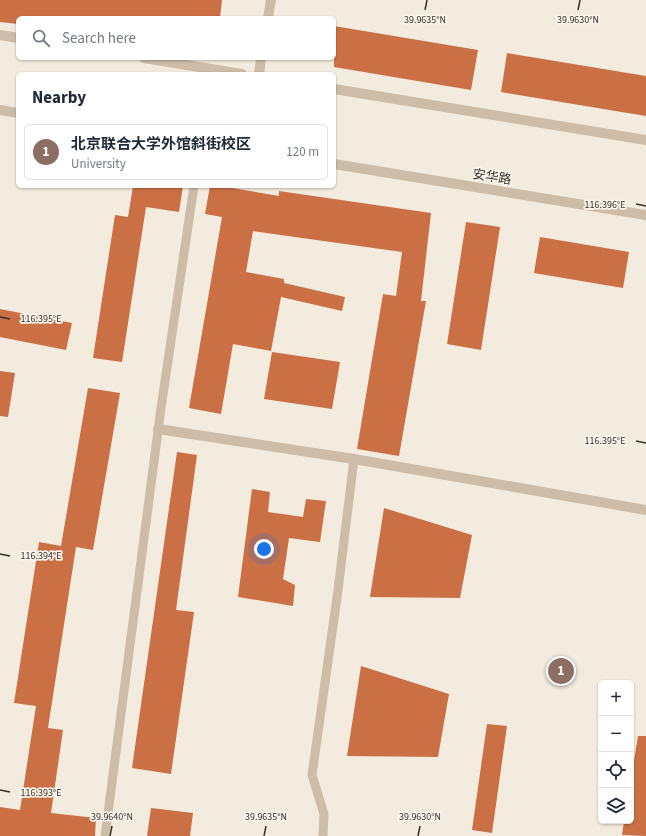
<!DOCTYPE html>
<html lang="en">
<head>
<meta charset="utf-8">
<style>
	:root { --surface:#fff; --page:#f2f2f3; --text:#1f2937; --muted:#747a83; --line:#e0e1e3; --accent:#1c535c }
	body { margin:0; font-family:"Source Sans 3","Noto Sans SC",sans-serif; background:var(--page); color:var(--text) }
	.controls { position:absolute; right:12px; bottom:12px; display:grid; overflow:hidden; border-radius:6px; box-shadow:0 1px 3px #0004 }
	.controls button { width:36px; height:36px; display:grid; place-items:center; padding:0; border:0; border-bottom:1px solid var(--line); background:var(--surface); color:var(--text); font:20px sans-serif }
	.you { position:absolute; left:264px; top:549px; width:14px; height:14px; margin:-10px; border:3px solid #fff; border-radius:50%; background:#1a73e8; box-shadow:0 0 0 6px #1a73e833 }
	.badge { display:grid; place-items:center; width:26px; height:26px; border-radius:50%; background:var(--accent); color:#fff; font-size:13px; font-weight:700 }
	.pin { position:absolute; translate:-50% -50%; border:2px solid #fff; box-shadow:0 1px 4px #0006 }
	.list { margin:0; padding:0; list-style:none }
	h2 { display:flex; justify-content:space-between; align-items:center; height:52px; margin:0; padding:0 16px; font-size:17px }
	h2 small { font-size:13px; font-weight:400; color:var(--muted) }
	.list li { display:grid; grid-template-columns:26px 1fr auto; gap:12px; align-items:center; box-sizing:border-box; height:56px; margin:0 8px 8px; padding:0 8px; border:1px solid var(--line); border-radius:6px }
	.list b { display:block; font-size:15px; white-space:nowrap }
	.list p { margin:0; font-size:13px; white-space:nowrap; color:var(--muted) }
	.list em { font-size:13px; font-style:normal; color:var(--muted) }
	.icon { flex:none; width:22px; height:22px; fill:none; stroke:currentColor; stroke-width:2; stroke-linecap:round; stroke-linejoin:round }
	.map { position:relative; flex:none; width:646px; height:836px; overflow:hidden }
	.search { position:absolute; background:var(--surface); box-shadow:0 1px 3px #0004; left:16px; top:16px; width:320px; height:44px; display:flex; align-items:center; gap:10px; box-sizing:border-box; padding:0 14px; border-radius:6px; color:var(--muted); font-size:15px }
	.panel { position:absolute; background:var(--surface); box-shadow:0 1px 3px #0004; left:16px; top:72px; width:320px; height:116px; border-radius:6px }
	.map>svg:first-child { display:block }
	.building { fill:#cb6f44 }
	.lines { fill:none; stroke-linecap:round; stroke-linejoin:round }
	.service { stroke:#ccbca8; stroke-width:9 }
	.minor { stroke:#ccbca8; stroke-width:10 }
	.tertiary { stroke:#ccbca8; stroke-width:10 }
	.ticks { fill:none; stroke:#392f29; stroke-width:1.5 }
	.labels { text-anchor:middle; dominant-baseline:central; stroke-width:3.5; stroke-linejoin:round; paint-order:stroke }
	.street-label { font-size:13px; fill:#392f29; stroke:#fbf4ea }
	.ticks-label { font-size:10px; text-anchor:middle; fill:#392f29; stroke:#fbf4ea; stroke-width:3.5; stroke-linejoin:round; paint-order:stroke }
</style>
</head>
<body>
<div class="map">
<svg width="646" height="836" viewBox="0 0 646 836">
	<rect width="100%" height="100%" fill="#f3ebdd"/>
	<path class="building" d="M 0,0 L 222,0 L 220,18 L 18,18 L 18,24 L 0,22 Z
		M 334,26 L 478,50 L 471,90 L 334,67 Z
		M 507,53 L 646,76 L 646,116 L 501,92 Z
		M 133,186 L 183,186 L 179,212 L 146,207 L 122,362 L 93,358 L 115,215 L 128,217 Z
		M 210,186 L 220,186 L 279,196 L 279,191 L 431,213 L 421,301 L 426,301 L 399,456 L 357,449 L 383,294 L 396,296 L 402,252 L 253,231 L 246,272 L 284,279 L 284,283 L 345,297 L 342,311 L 281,297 L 271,351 L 233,344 L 221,414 L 189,408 L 222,217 L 205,214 Z
		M 466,222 L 500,227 L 481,350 L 447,344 Z
		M 540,237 L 629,252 L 623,288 L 534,273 Z
		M 0,309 L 72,323 L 66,350 L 0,337 Z
		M 272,352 L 340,362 L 332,409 L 264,399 Z
		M 0,371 L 15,373 L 8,417 L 0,416 Z
		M 88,388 L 120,393 L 93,550 L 76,547 L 48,728 L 63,730 L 51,813 L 96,818 L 95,836 L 0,836 L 0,807 L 20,810 L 36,706 L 14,703 L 39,542 L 61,546 Z
		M 177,452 L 197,455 L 176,610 L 194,612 L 171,774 L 132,768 Z
		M 252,489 L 270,492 L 268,512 L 303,517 L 306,499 L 326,501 L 320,542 L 289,538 L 283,579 L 295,585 L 293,606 L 238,597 Z
		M 384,508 L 472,535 L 460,598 L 370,597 Z
		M 361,666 L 449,694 L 438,757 L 347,756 Z
		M 487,724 L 507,726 L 492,833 L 472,830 Z
		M 638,736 L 646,736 L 646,836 L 622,835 L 624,821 L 631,821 L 631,779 Z
		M 151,808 L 193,813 L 190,836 L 147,836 Z"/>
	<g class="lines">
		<path class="service" d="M 105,836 L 161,408 L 194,186
			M 323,836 L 324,814 L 312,775 L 338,590 L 354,459"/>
		<path class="minor" d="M 268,18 L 271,0
			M 259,74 L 261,58
			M 158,429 L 354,459 L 646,510"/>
		<path class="tertiary" d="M 0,35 L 18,38
			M 144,58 L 242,74
			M 334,89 L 646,140
			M 0,110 L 18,113
			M 334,164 L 646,215"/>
	</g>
	<path class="ticks" d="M 425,10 L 427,0M 578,10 L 580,0M 636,204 L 646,206M 0,317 L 10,319M 636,441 L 646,443M 0,554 L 10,556M 0,790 L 10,792M 110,836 L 112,826M 264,836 L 266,826M 418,836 L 420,826"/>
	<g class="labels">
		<g class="street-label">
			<text transform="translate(492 177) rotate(9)">安华路</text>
		</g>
	</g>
	<g class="ticks-label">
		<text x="425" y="23">39.9635°N</text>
		<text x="578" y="23">39.9630°N</text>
		<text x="605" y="208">116.396°E</text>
		<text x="41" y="322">116.395°E</text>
		<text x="605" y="444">116.395°E</text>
		<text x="41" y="559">116.394°E</text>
		<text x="41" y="796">116.393°E</text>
		<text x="112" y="820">39.9640°N</text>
		<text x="266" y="820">39.9635°N</text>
		<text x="420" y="820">39.9630°N</text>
	</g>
</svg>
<div class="controls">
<button>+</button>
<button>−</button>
<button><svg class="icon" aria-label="locate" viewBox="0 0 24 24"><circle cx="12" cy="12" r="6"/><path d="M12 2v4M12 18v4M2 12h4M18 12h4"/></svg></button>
<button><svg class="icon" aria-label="layers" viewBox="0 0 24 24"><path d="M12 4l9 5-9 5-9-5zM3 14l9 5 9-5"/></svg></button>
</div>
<div class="you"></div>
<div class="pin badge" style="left:561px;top:671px;background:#8d6e63">1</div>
<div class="search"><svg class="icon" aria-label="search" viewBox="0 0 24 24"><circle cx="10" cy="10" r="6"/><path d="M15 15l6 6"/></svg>Search here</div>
<section class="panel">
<h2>Nearby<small></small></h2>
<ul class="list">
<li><span class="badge" style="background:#8d6e63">1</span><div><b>北京联合大学外馆斜街校区</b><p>University</p></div><em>120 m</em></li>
</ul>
</section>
</div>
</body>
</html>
